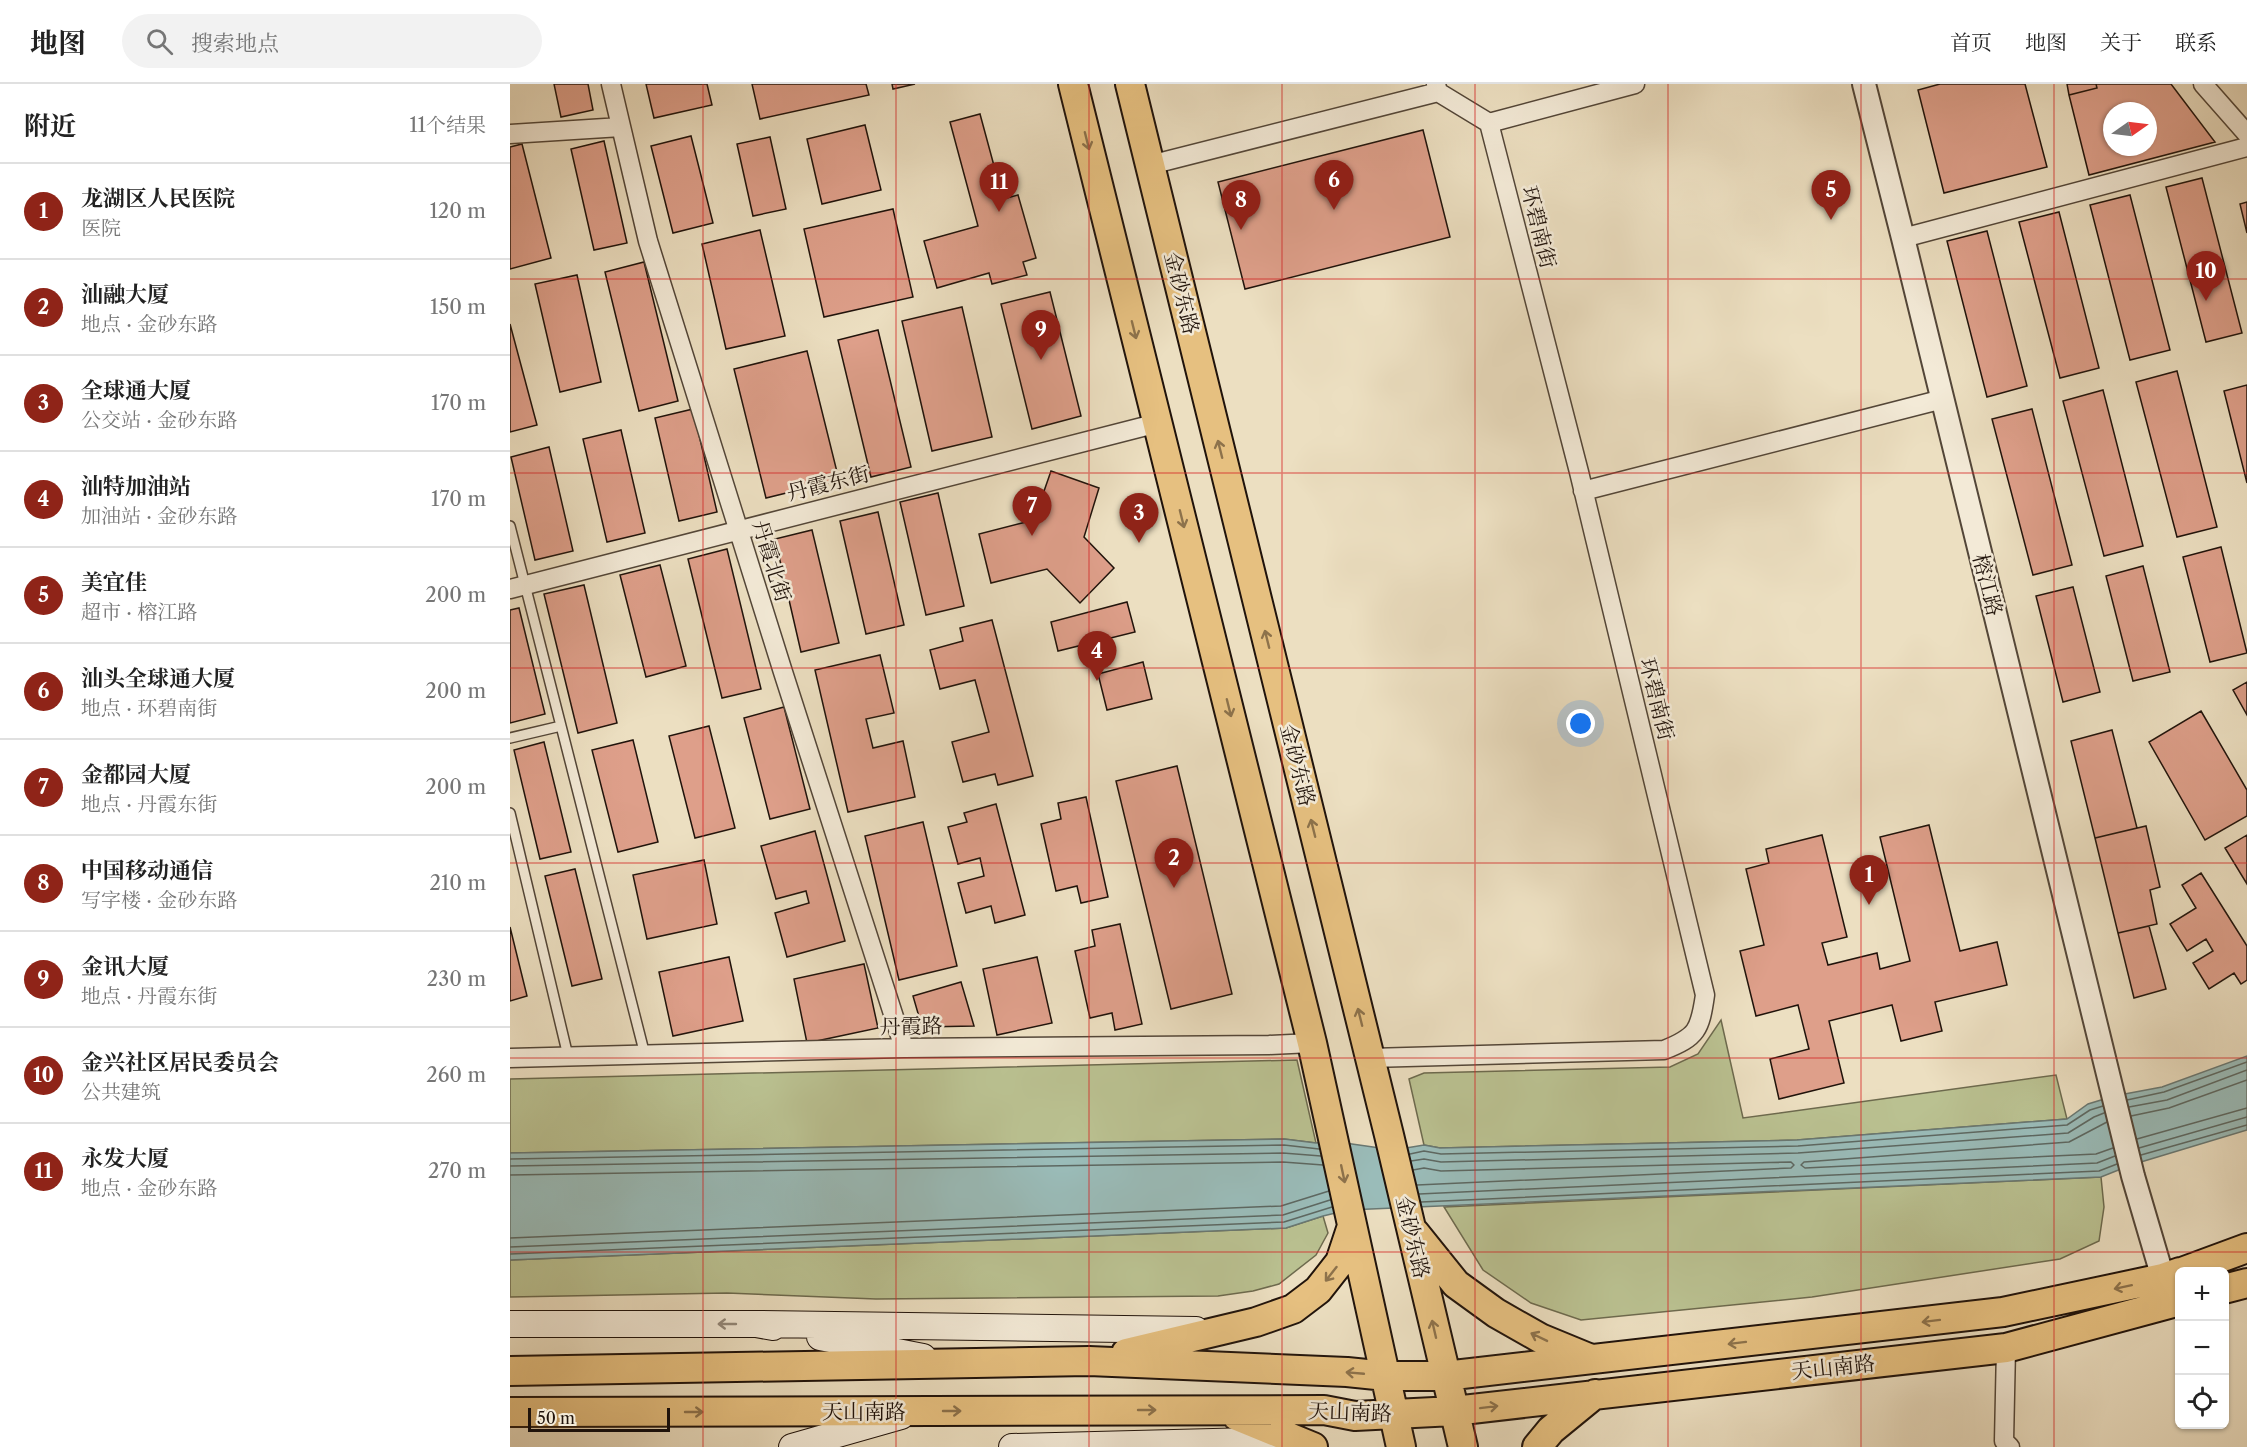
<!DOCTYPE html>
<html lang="zh">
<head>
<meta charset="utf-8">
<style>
	:root { --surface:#fff; --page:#f2f2f2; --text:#222; --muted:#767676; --line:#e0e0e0; --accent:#8f2418 }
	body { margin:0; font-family:"Libre Caslon Text","Noto Serif SC",serif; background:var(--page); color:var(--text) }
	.controls { position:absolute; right:18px; bottom:18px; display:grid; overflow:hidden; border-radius:9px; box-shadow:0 2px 4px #0004 }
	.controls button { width:54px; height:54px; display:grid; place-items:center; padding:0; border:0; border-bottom:2px solid var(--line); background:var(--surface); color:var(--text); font:30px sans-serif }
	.compass { position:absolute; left:1593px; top:18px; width:54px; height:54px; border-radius:50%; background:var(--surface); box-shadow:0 2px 4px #0004; rotate:76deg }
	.scale { position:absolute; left:18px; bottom:15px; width:142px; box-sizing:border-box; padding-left:6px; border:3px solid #20130b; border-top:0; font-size:16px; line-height:21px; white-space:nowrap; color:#20130b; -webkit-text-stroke:4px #f3ead7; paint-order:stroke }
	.you { position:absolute; left:1071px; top:640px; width:21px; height:21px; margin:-15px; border:4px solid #fff; border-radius:50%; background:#1a73e8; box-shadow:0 0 0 9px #1a73e833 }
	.badge { display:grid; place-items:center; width:39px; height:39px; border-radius:50%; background:var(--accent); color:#fff; font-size:20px; font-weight:700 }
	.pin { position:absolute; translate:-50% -50px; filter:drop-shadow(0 2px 3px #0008) }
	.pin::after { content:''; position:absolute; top:32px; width:21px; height:18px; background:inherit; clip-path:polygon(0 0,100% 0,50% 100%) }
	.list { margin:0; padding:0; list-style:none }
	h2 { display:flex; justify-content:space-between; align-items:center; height:78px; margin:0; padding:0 24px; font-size:26px }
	h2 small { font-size:20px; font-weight:400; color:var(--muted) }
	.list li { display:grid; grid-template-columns:39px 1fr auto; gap:18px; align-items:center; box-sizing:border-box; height:96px; padding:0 24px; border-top:2px solid var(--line) }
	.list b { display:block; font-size:22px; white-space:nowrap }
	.list p { margin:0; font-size:20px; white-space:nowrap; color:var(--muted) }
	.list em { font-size:20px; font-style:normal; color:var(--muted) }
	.icon { flex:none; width:33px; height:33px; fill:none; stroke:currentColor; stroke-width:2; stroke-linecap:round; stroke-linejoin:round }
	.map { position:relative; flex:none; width:1737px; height:1363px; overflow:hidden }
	header { display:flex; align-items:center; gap:36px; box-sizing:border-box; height:84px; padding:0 30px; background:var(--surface); border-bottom:2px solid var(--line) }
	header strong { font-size:28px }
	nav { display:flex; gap:33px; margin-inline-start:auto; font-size:21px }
	.search { width:420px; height:54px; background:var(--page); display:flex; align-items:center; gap:15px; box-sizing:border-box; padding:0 21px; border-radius:33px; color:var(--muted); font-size:22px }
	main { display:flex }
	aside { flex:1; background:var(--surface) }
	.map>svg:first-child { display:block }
	.green { fill:#bac191; stroke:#6d6a4e; stroke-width:1.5 }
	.water { fill:#9abcb9; stroke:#697873; stroke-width:1.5 }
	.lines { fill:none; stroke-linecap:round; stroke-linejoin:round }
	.shore { stroke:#5d6862; stroke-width:1.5 }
	.building { fill:#de9f8a; stroke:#20130b; stroke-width:1.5; fill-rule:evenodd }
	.service-casing { stroke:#534638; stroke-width:12 }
	.minor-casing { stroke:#534638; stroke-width:21 }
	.tertiary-casing { stroke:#534638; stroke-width:26 }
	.secondary-casing { stroke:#20130b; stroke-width:28 }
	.primary-casing { stroke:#20130b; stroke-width:32 }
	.service { stroke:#f3ead7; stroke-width:9 }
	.minor { stroke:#f3ead7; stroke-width:18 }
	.tertiary { stroke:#f3ead7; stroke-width:22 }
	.secondary { stroke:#f3ead7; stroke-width:26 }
	.primary { stroke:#e6c080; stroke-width:28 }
	.oneway { stroke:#8d724b }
	.oneway2 { stroke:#94897b }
	.grid { fill:none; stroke:#d62828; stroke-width:1.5; stroke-opacity:0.55 }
	.labels { text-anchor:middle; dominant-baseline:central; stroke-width:5; stroke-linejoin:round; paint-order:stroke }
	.street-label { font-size:21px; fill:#20130b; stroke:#f3ead7 }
</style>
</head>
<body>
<header>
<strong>地图</strong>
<div class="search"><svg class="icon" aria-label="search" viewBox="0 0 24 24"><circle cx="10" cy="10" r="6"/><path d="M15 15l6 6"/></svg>搜索地点</div>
<nav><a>首页</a><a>地图</a><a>关于</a><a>联系</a></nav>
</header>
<main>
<aside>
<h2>附近<small>11个结果</small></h2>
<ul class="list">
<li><span class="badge">1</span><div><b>龙湖区人民医院</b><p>医院</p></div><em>120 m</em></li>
<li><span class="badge">2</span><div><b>汕融大厦</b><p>地点 · 金砂东路</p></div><em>150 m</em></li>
<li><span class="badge">3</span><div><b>全球通大厦</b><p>公交站 · 金砂东路</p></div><em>170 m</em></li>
<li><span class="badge">4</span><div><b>汕特加油站</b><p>加油站 · 金砂东路</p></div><em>170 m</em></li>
<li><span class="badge">5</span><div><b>美宜佳</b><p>超市 · 榕江路</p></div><em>200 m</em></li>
<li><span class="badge">6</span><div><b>汕头全球通大厦</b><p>地点 · 环碧南街</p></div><em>200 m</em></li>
<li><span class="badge">7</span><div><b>金都园大厦</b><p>地点 · 丹霞东街</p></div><em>200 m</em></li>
<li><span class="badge">8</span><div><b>中国移动通信</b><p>写字楼 · 金砂东路</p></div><em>210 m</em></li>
<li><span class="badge">9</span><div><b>金讯大厦</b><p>地点 · 丹霞东街</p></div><em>230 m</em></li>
<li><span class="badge">10</span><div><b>金兴社区居民委员会</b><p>公共建筑</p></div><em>260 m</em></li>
<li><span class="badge">11</span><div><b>永发大厦</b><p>地点 · 金砂东路</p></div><em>270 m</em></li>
</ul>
</aside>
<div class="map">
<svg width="1737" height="1363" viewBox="0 0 1737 1363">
	<rect width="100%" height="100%" fill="#ecdfc1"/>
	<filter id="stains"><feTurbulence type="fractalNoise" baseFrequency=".00333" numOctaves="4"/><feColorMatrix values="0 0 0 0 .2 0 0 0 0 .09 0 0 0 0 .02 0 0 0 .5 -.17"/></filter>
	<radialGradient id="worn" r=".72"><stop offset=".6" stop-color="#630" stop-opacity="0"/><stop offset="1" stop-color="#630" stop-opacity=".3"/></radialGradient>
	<path class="green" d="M 1211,936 L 1233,1034 L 1546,991 L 1557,1035 L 1287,1056 L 930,1064 L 914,1061 L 899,995 L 914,989 L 1160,983 L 1188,970 Z
		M 787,976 L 806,1059 L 774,1055 L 0,1069 L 0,995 Z
		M 1591,1093 L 1594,1123 L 1589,1157 L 1550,1175 L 1302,1213 L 1071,1236 L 1021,1219 L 973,1186 L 934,1123 Z
		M 813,1132 L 818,1149 L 806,1171 L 769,1200 L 743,1207 L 708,1212 L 366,1215 L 217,1209 L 0,1213 L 0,1176 L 776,1144 Z"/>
	<path class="water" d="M 1737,972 L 1737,1046 L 1621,1081 L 1591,1093 L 838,1126 L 813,1132 L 776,1144 L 0,1176 L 0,1069 L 774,1055 L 806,1059 L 821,1057 L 884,1066 L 914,1061 L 930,1064 L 1287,1056 L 1557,1035 L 1578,1020 L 1604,1012 L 1652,1003 Z"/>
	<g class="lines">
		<path class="shore" d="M 1617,1016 L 1654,1008 L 1737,978
			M 1619,1023 L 1657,1016 L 1737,986
			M 1621,1032 L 1659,1024 L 1737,996
			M 1597,1038 L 1559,1058 L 1294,1078 L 1291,1081 L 1295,1084 L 1586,1070 L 1603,1064
			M 1627,1055 L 1737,1024
			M 1629,1064 L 1737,1033
			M 900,1070 L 914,1067 L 931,1070 L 1288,1062 L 1557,1041 L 1580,1026 L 1593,1022
			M 1631,1071 L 1737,1041
			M 0,1075 L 774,1061 L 809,1065
			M 901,1077 L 914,1075 L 931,1078 L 1288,1069 L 1558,1049 L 1584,1033 L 1594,1029
			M 0,1082 L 773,1069 L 811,1072
			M 903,1086 L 914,1084 L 931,1087 L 1281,1078 L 1284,1081 L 1281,1084 L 907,1101
			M 0,1091 L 773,1078 L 813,1081
			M 909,1110 L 1587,1079 L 1605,1072
			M 911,1118 L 1589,1087 L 1607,1080
			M 0,1154 L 771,1122 L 819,1107
			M 0,1163 L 773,1131 L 820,1116
			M 0,1170 L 774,1138 L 822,1123"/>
	</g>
	<path class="building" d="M 44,0 L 78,0 L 83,26 L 51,33 Z
		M 136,0 L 197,0 L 202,21 L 144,34 Z
		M 242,0 L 356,0 L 359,11 L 250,35 Z
		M 382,0 L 405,0 L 383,5 Z
		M 1430,0 L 1515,0 L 1537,83 L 1434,109 L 1408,6 Z
		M 1557,0 L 1586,0 L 1587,4 L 1559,11 Z
		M 1586,0 L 1661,0 L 1705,58 L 1579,91 L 1559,11 L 1587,4 ZM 1602,27 L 1638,27 L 1638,63 L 1602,63 Z
		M 470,30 L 493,115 L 508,111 L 526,174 L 513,178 L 517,191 L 482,200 L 479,189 L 427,204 L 414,157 L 468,142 L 440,38 Z
		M 355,41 L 371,106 L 312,120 L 297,55 Z
		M 913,46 L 940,153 L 735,205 L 708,98 Z
		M 181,52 L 203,139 L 163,149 L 141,62 Z
		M 260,53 L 276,125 L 243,132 L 227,60 Z
		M 94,57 L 117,159 L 84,166 L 61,65 Z
		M 12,60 L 41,174 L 0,185 L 0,63 Z
		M 1692,94 L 1732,249 L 1696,258 L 1656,103 Z
		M 1620,111 L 1660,266 L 1620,276 L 1580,121 Z
		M 1737,118 L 1737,149 L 1730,120 Z
		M 383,125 L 403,213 L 314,233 L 294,145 Z
		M 1549,128 L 1589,284 L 1550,294 L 1509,138 Z
		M 250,146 L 275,252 L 216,265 L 192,160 Z
		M 1477,147 L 1517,302 L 1477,313 L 1437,157 Z
		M 134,178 L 168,317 L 129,327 L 95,188 Z
		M 67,191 L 91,298 L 50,308 L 25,200 Z
		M 540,208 L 571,332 L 522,345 L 491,220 Z
		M 452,223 L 482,353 L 422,367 L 392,237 Z
		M 0,240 L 27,341 L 0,348 Z
		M 368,246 L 401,383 L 361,393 L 328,256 Z
		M 297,267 L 329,396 L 256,414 L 224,285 Z
		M 1667,287 L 1707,443 L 1667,453 L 1626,298 Z
		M 1737,301 L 1737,399 L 1714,307 Z
		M 1593,306 L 1633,462 L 1594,472 L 1553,317 Z
		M 183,325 L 207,428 L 169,437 L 145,334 Z
		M 1522,325 L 1562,481 L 1523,491 L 1482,335 Z
		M 111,346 L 135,449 L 97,458 L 73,355 Z
		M 39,363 L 63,467 L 25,476 L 1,373 Z
		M 541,387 L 589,404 L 574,453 L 604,484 L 570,519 L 537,485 L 481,499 L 469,450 L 524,436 Z
		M 428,409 L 454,522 L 416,531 L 390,418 Z
		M 368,428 L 394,541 L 356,550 L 330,437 Z
		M 302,446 L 329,559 L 291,568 L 265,455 Z
		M 1711,463 L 1737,569 L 1700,578 L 1673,473 Z
		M 217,465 L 251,605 L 212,614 L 178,475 Z
		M 150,481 L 176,582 L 136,593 L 110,491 Z
		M 1633,482 L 1660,588 L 1623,597 L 1596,492 Z
		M 74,501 L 107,639 L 68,649 L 34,510 Z
		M 1563,503 L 1590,608 L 1553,618 L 1526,512 Z
		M 617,518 L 625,548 L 548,567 L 541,538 Z
		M 9,524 L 35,630 L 0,639 L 0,526 Z
		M 482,536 L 523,692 L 488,701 L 485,690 L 453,698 L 442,658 L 479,648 L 465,596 L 430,605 L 420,566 L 453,557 L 450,544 Z
		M 370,571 L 384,629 L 356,635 L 363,664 L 393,657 L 405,713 L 338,728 L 305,586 Z
		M 633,578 L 642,615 L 597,626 L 588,590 Z
		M 1737,598 L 1737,631 L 1723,606 Z
		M 274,623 L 300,725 L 260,735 L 234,634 Z
		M 1691,627 L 1737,706 L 1737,732 L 1695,756 L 1639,658 Z
		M 199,642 L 225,744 L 185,754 L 159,652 Z
		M 1602,646 L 1627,744 L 1585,754 L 1561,657 Z
		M 123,656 L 148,758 L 108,768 L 82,666 Z
		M 34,658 L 61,768 L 30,775 L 4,666 Z
		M 667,682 L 722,910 L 661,925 L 606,697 Z
		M 576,713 L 598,813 L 571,819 L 567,802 L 546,807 L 531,740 L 551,735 L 548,719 Z
		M 486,720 L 515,831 L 485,839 L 481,822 L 456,829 L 448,799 L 474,792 L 470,774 L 448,780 L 438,743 L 457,738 L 454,729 Z
		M 413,738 L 447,882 L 389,896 L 355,752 Z
		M 1419,741 L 1450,867 L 1487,858 L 1497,901 L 1425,918 L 1432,947 L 1391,957 L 1382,921 L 1319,937 L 1334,999 L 1269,1015 L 1260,975 L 1299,965 L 1288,921 L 1246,932 L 1230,867 L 1254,861 L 1236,785 L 1259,779 L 1256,765 L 1312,751 L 1337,853 L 1312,859 L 1318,881 L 1367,869 L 1370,885 L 1400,877 L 1370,753 Z
		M 1636,742 L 1650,803 L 1640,806 L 1647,840 L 1608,849 L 1585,754 Z
		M 305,747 L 335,857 L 277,873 L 265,829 L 299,819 L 296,807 L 266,815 L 251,762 Z
		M 1737,751 L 1737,800 L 1715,764 Z
		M 194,776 L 207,840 L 137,855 L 123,791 Z
		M 65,785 L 92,895 L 62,902 L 35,792 Z
		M 1691,789 L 1737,862 L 1737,896 L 1731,900 L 1724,889 L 1699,905 L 1683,879 L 1703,867 L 1696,855 L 1677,867 L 1660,840 L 1686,824 L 1672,801 Z
		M 610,840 L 632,940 L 605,946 L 602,929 L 580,934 L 565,867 L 585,862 L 582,846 Z
		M 1639,842 L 1656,905 L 1624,914 L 1608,849 Z
		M 0,843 L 17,912 L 0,917 Z
		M 219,873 L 233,937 L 163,952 L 149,888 Z
		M 527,873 L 542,939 L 487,951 L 473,885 Z
		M 354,880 L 368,944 L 297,959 L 284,895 Z
		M 451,898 L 464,942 L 412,943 L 403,912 Z"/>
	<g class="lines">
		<g class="service-casing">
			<path id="service" d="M 0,442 L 135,971
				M 0,654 L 51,642
				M 0,729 L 58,972"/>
		</g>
		<g class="minor-casing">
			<path id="minor" d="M 101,0 L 138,157 L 273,588 L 394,964
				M 1693,0 L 1737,50
				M 979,39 L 1125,0
				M 0,50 L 111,43
				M 640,81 L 928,8
				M 1393,154 L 1737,63
				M 1073,407 L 1433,315
				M 0,505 L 648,339
				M 0,974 L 394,964 L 759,961 L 802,959
				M 860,974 L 1154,966 C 1187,953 1190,946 1195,911 L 1069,388 L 979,39 L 928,8 L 926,0
				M 1496,1264 L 1494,1357 L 1500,1363"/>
		</g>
		<g class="tertiary-casing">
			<path id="tertiary" d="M 1354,0 L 1393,154 L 1623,1092 L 1653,1194"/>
		</g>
		<g class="secondary-casing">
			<path id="secondary" d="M 0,1240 L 246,1240 L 263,1243
				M 246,1240 L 686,1246
				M 310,1253 L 413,1273
				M 282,1363 L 391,1332
				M 502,1363 L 783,1356"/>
		</g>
		<g class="primary-casing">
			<path id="primary" d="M 563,0 L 802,959 L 891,1363
				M 620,0 L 879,1051 L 953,1363
				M 905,1149 L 946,1200 L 986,1229 L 1030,1254 L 1081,1275
				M 1672,1188 L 1737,1164
				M 1714,1205 L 1737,1199
				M 616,1269 L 746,1238 L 783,1225 L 808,1206 L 830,1178 L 842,1142
				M 0,1287 L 579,1277 L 837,1288 L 876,1292 L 935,1292 L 1493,1228 L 1653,1194 L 1670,1188
				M 0,1328 L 814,1326 L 845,1332 L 944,1327 L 1496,1264 L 1670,1217
				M 727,1332 L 803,1363
				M 1027,1363 L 1041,1346 L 1085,1310"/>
		</g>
		<use href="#service" class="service"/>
		<use href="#minor" class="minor"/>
		<use href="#tertiary" class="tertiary"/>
		<use href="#secondary" class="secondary"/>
		<use href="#primary" class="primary"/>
	</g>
	<defs><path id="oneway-shaft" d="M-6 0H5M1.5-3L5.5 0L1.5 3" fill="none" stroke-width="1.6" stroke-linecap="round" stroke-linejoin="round" transform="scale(1.5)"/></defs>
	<g class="oneway">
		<use href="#oneway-shaft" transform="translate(577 57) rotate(76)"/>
		<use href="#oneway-shaft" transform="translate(624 246) rotate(76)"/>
		<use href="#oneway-shaft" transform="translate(710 365) rotate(-104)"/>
		<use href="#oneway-shaft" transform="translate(672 435) rotate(76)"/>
		<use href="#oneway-shaft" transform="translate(757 555) rotate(-104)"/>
		<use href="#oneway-shaft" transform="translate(719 624) rotate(76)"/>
		<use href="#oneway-shaft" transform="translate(803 744) rotate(-104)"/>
		<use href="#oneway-shaft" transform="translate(850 933) rotate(-104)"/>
		<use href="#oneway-shaft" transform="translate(833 1090) rotate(78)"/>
		<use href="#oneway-shaft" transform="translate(821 1190) rotate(128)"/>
		<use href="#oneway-shaft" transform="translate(1613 1203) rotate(168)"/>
		<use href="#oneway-shaft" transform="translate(1421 1237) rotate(173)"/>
		<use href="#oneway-shaft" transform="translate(924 1245) rotate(-103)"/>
		<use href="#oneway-shaft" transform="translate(1029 1253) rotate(-154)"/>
		<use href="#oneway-shaft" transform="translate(1227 1259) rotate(173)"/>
		<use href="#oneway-shaft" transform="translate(845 1289) rotate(-175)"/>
		<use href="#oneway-shaft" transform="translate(979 1323) rotate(-7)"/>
		<use href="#oneway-shaft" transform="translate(637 1326)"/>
		<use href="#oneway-shaft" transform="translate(442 1327)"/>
		<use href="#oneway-shaft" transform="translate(184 1328)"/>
	</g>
	<use class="oneway2" href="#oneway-shaft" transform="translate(217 1240) rotate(180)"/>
	<path class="grid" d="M 193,0 L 193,1363M 386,0 L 386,1363M 579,0 L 579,1363M 772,0 L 772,1363M 965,0 L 965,1363M 1158,0 L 1158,1363M 1351,0 L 1351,1363M 1544,0 L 1544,1363M 0,195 L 1737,195M 0,389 L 1737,389M 0,584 L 1737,584M 0,779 L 1737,779M 0,974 L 1737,974M 0,1168 L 1737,1168"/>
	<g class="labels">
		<g class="street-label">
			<text transform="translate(1029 143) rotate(76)">环碧南街</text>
			<text transform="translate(672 209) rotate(76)">金砂东路</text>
			<text transform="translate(318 399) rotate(-14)">丹霞东街</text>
			<text transform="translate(262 477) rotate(73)">丹霞北街</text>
			<text transform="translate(1478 501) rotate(76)">榕江路</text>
			<text transform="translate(1147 615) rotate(76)">环碧南街</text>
			<text transform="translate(788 681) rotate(76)">金砂东路</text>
			<text transform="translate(401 942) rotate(-1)">丹霞路</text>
			<text transform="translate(903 1153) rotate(77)">金砂东路</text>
			<text transform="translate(1323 1283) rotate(-6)">天山南路</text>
			<text x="354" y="1327">天山南路</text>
			<text transform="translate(840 1328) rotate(2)">天山南路</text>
		</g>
	</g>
	<rect width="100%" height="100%" filter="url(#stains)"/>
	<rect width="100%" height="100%" fill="url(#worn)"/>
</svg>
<div class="controls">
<button>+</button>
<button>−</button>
<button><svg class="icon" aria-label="locate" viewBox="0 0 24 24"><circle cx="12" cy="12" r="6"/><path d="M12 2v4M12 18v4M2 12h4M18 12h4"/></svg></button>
</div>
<svg class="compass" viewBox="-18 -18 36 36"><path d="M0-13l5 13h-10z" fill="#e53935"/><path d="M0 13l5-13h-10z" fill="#767676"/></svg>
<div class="scale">50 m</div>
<div class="you"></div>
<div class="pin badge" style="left:1359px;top:821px">1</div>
<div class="pin badge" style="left:664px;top:804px">2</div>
<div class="pin badge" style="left:629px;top:459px">3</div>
<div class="pin badge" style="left:587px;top:597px">4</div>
<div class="pin badge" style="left:1321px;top:136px">5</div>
<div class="pin badge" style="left:824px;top:126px">6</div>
<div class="pin badge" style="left:522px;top:452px">7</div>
<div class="pin badge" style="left:731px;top:146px">8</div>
<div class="pin badge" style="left:531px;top:276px">9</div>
<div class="pin badge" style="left:1696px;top:217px">10</div>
<div class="pin badge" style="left:489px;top:128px">11</div>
</div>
</main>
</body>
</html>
